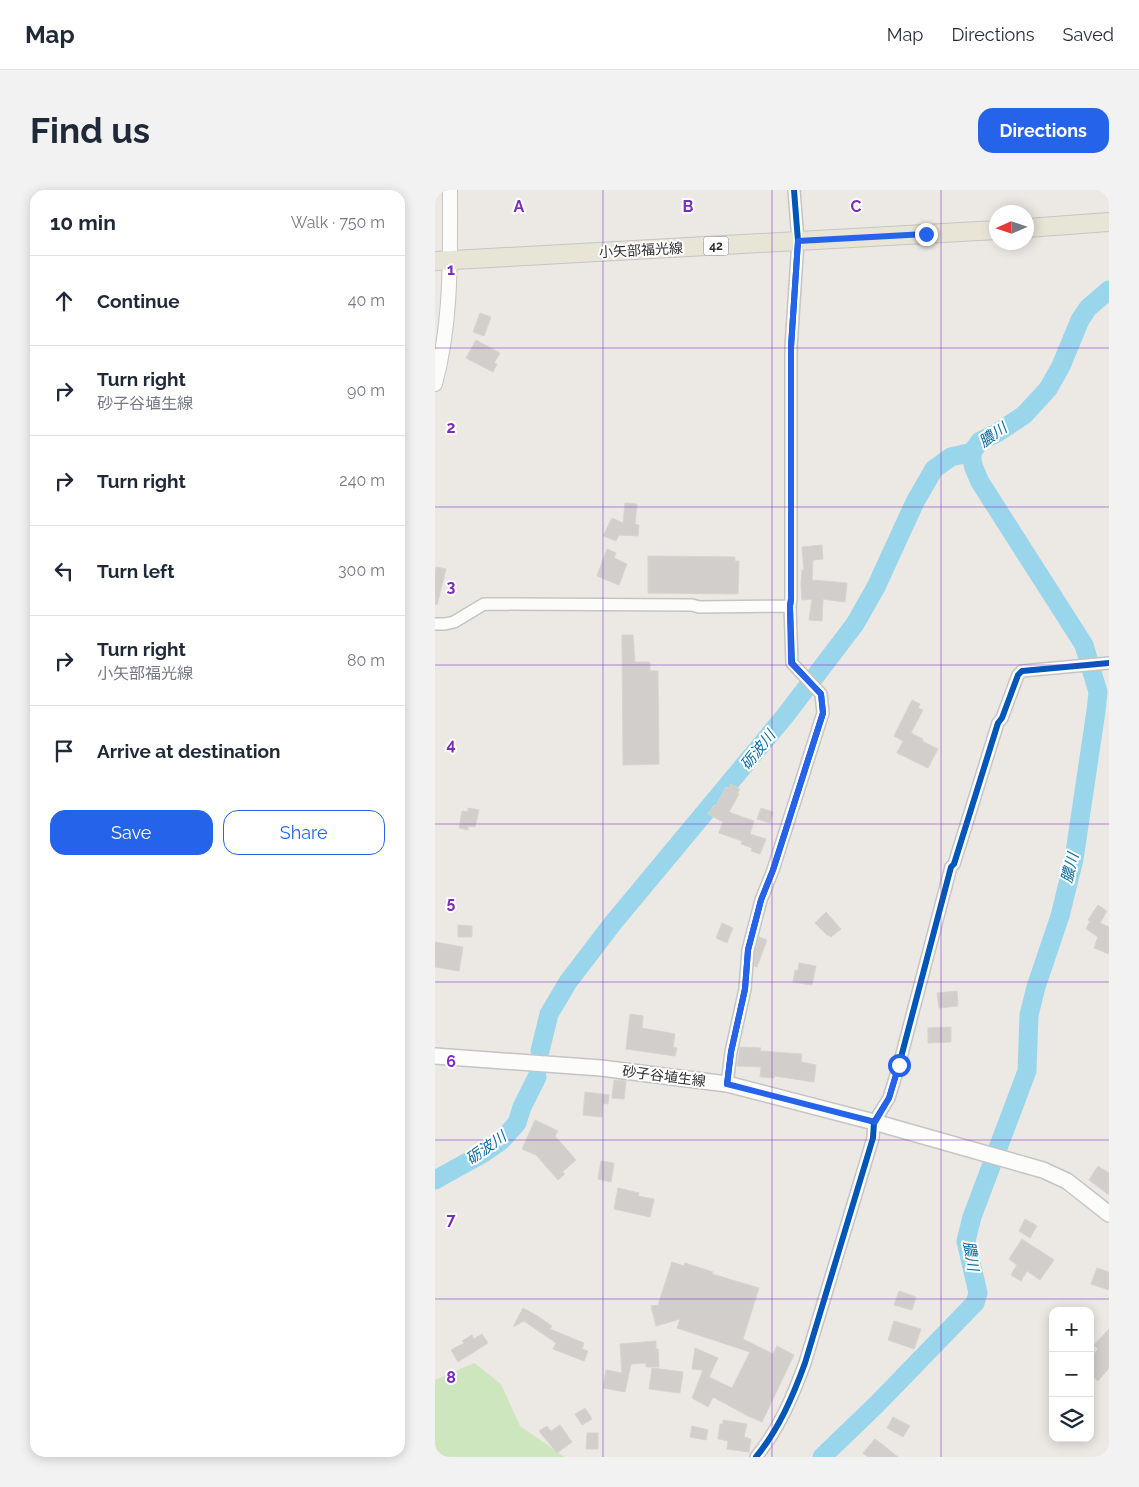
<!DOCTYPE html>
<html lang="en">
<head>
<meta charset="utf-8">
<style>
	:root { --surface:#fff; --page:#f2f2f3; --text:#1f2937; --muted:#747a83; --line:#e0e1e3; --accent:#2563eb }
	body { margin:0; font-family:Raleway,"Noto Sans JP",sans-serif; background:var(--page); color:var(--text) }
	.controls { position:absolute; right:15px; bottom:15px; display:grid; overflow:hidden; border-radius:10px; box-shadow:0 2px 12px #0003 }
	.controls button { width:45px; height:45px; display:grid; place-items:center; padding:0; border:0; border-bottom:1px solid var(--line); background:var(--surface); color:var(--text); font:25px sans-serif }
	.compass { position:absolute; left:554px; top:15px; width:45px; height:45px; border-radius:50%; background:var(--surface); box-shadow:0 2px 12px #0003; rotate:267deg }
	.stop { position:absolute; width:15px; height:15px; margin:-11px; border:4px solid #2563eb; border-radius:50%; background:#fff }
	.stop.end { background:#2563eb; border-color:#fff; box-shadow:0 1px 5px #0008 }
	.list { margin:0; padding:0; list-style:none }
	h2 { display:flex; justify-content:space-between; align-items:center; height:65px; margin:0; padding:0 20px; font-size:21px }
	h2 small { font-size:16px; font-weight:400; color:var(--muted) }
	.list li { display:grid; grid-template-columns:32px 1fr auto; gap:15px; align-items:center; box-sizing:border-box; height:90px; padding:0 20px; border-top:1px solid var(--line) }
	.list b { display:block; font-size:19px; white-space:nowrap }
	.list p { margin:0; font-size:16px; white-space:nowrap; color:var(--muted) }
	.list em { font-size:16px; font-style:normal; color:var(--muted) }
	.actions { display:flex; gap:10px; padding:15px 20px }
	.actions a { flex:1; padding:11px 0; border:1px solid var(--accent); border-radius:15px; text-align:center; font-size:18px; color:var(--accent) }
	.actions .main { background:var(--accent); color:#fff }
	.icon { flex:none; width:28px; height:28px; fill:none; stroke:currentColor; stroke-width:2; stroke-linecap:round; stroke-linejoin:round }
	.map { position:relative; flex:none; width:674px; height:1267px; overflow:hidden; border-radius:15px }
	header { display:flex; align-items:center; gap:30px; box-sizing:border-box; height:70px; padding:0 25px; background:var(--surface); border-bottom:1px solid var(--line) }
	header strong { font-size:24px }
	nav { display:flex; gap:28px; margin-inline-start:auto; font-size:18px }
	.intro { display:flex; align-items:center; justify-content:space-between; box-sizing:border-box; height:120px; padding:0 30px }
	h1 { margin:0; font-size:35px }
	.button { padding:12px 22px; border-radius:15px; background:var(--accent); color:#fff; font-size:18px; font-weight:700 }
	main { display:flex; gap:30px; padding:0 30px }
	aside { flex:1; background:var(--surface); border-radius:15px; box-shadow:0 2px 12px #0003 }
	.map>svg:first-child { display:block }
	.green { fill:#cee6be }
	.lines { fill:none; stroke-linecap:round; stroke-linejoin:round }
	.river { stroke:#99d6ec; stroke-width:19 }
	.building { fill:#d1cecb; stroke:#d7d4d0 }
	.minor-casing { stroke:#c5c4c5; stroke-width:14 }
	.tertiary-casing { stroke:#c5c4c5; stroke-width:16 }
	.secondary-casing { stroke:#c5c4c5; stroke-width:18 }
	.primary-casing { stroke:#c6c5c4; stroke-width:20 }
	.minor { stroke:#fcfcfb; stroke-width:11 }
	.tertiary { stroke:#fcfcfb; stroke-width:14 }
	.secondary { stroke:#fcfcfb; stroke-width:15 }
	.primary { stroke:#e8e4d6; stroke-width:18 }
	.cycleway-casing { stroke:#fff; stroke-width:9 }
	.cycleway { stroke:#0057b8; stroke-width:6 }
	.route { stroke:#2563eb; stroke-width:6 }
	.grid { fill:none; stroke:#7b2cbf; stroke-width:1; stroke-opacity:0.55 }
	.labels { text-anchor:middle; dominant-baseline:central; stroke-width:4; stroke-linejoin:round; paint-order:stroke }
	.shield { fill:#fff; stroke:#6d6d6d; stroke-width:1 }
	.shield-label { font-size:12px; font-weight:bold; fill:#2e2e2e }
	.street-label { font-size:14px; fill:#2e2e2e; stroke:#fff }
	.water-label { font-size:15px; font-style:italic; fill:#0d6fa3; stroke:#fff }
	.grid-label { font-size:16px; text-anchor:middle; font-weight:bold; fill:#7b2cbf; stroke:#fff; stroke-width:4; stroke-linejoin:round; paint-order:stroke }
</style>
</head>
<body>
<header>
<strong>Map</strong>
<nav><a>Map</a><a>Directions</a><a>Saved</a></nav>
</header>
<div class="intro"><h1>Find us</h1><a class="button">Directions</a></div>
<main>
<aside>
<h2>10 min<small>Walk · 750 m</small></h2>
<ul class="list">
<li><svg class="icon" aria-label="ahead" viewBox="0 0 24 24"><path d="M12 20V5M6 11l6-6 6 6"/></svg><div><b>Continue</b></div><em>40 m</em></li>
<li><svg class="icon" aria-label="right" viewBox="0 0 24 24"><path d="M7 20v-9h11M14 6l5 5-5 5"/></svg><div><b>Turn right</b><p>砂子谷埴生線</p></div><em>90 m</em></li>
<li><svg class="icon" aria-label="right" viewBox="0 0 24 24"><path d="M7 20v-9h11M14 6l5 5-5 5"/></svg><div><b>Turn right</b></div><em>240 m</em></li>
<li><svg class="icon" aria-label="left" viewBox="0 0 24 24"><path d="M17 20v-9H6M10 6l-5 5 5 5"/></svg><div><b>Turn left</b></div><em>300 m</em></li>
<li><svg class="icon" aria-label="right" viewBox="0 0 24 24"><path d="M7 20v-9h11M14 6l5 5-5 5"/></svg><div><b>Turn right</b><p>小矢部福光線</p></div><em>80 m</em></li>
<li><svg class="icon" aria-label="arrive" viewBox="0 0 24 24"><path d="M6 21V4h12l-3 4 3 4H6"/></svg><div><b>Arrive at destination</b></div></li>
</ul>
<div class="actions"><a class="main">Save</a><a>Share</a></div>
</aside>
<div class="map">
<svg width="674" height="1267" viewBox="0 0 674 1267">
	<rect width="100%" height="100%" fill="#ece8e4"/>
	<path class="green" d="M 39,1173 L 66,1194 L 85,1236 L 130,1267 L 0,1267 L 0,1190 Z"/>
	<g class="lines">
		<path class="river" d="M 105,861 L 114,824 L 133,792 L 178,733 L 350,526 L 420,434 L 441,397 L 480,312 L 499,279 L 516,267 L 537,262
			M 0,990 L 47,964 L 66,951 L 82,933 L 87,917 L 102,887
			M 387,1267 L 442,1214 L 540,1113 L 543,1103 L 531,1051 L 537,1027 L 592,881 L 594,825 L 601,797 L 625,726 L 639,669 L 661,521 L 663,502 L 649,455 L 545,292 L 539,278 L 537,270 L 537,262 L 545,251 L 562,243 L 589,225 L 613,199 L 626,176 L 645,130 L 653,118 L 674,100"/>
	</g>
	<path class="building" d="M 45,123 L 56,127 L 49,146 L 38,142 Z
		M 41,150 L 65,163 L 59,173 L 62,174 L 58,182 L 31,168 Z
		M 190,313 L 202,314 L 200,334 L 204,335 L 203,346 L 184,345 L 181,351 L 168,346 L 177,328 L 188,333 Z
		M 387,355 L 388,369 L 378,370 L 377,390 L 412,393 L 410,412 L 388,409 L 387,431 L 374,430 L 377,409 L 367,410 L 366,395 L 367,380 L 369,380 L 367,357 Z
		M 172,359 L 181,363 L 179,368 L 192,374 L 184,395 L 162,386 Z
		M 213,366 L 300,367 L 300,371 L 304,371 L 303,404 L 213,403 Z
		M 1,377 L 11,379 L 2,415 L 0,414 L 0,382 Z
		M 187,445 L 198,445 L 200,472 L 215,472 L 215,481 L 223,481 L 224,574 L 188,575 Z
		M 477,510 L 485,514 L 483,518 L 488,520 L 476,543 L 488,549 L 487,551 L 503,559 L 493,578 L 462,563 L 468,551 L 459,546 Z
		M 296,594 L 305,599 L 302,604 L 304,604 L 294,622 L 319,631 L 315,644 L 331,649 L 325,664 L 316,661 L 317,658 L 306,654 L 307,651 L 284,643 L 288,632 L 273,624 L 279,615 L 281,616 L 291,597 L 294,598 Z
		M 33,618 L 44,620 L 40,637 L 33,636 L 33,640 L 24,638 L 27,621 L 33,622 Z
		M 326,618 L 338,622 L 335,633 L 322,629 Z
		M 663,715 L 672,721 L 665,733 L 674,737 L 674,764 L 659,758 L 663,747 L 651,739 L 655,731 L 653,730 Z
		M 391,722 L 406,739 L 396,747 L 394,745 L 393,746 L 380,733 Z
		M 287,733 L 298,738 L 292,753 L 281,748 Z
		M 23,735 L 37,736 L 37,747 L 23,747 Z
		M 324,747 L 332,750 L 322,777 L 319,776 L 320,761 Z
		M 0,752 L 28,757 L 24,781 L 0,777 Z
		M 364,773 L 381,776 L 377,795 L 358,792 L 360,780 L 363,781 Z
		M 522,801 L 523,816 L 504,818 L 502,803 Z
		M 195,824 L 208,826 L 207,838 L 240,844 L 238,857 L 242,858 L 240,866 L 191,859 Z
		M 516,837 L 516,852 L 493,853 L 493,838 Z
		M 305,857 L 326,858 L 325,861 L 367,864 L 366,872 L 381,875 L 379,892 L 340,886 L 339,888 L 325,887 L 326,877 L 302,876 Z
		M 179,890 L 191,891 L 189,909 L 177,908 Z
		M 150,902 L 174,905 L 173,914 L 168,913 L 167,927 L 148,925 Z
		M 100,930 L 123,941 L 120,946 L 141,970 L 127,982 L 130,984 L 123,990 L 101,965 L 87,959 Z
		M 166,971 L 179,973 L 176,992 L 163,989 Z
		M 663,976 L 674,983 L 674,1005 L 654,990 Z
		M 183,998 L 204,1003 L 203,1006 L 219,1009 L 215,1027 L 179,1019 Z
		M 590,1029 L 602,1036 L 595,1048 L 584,1041 Z
		M 587,1049 L 619,1070 L 605,1090 L 592,1081 L 586,1091 L 576,1085 L 582,1075 L 574,1069 Z
		M 237,1072 L 249,1076 L 250,1073 L 278,1082 L 277,1084 L 324,1098 L 308,1149 L 338,1164 L 342,1156 L 359,1165 L 327,1232 L 313,1226 L 278,1207 L 273,1217 L 257,1208 L 268,1180 L 257,1179 L 260,1158 L 283,1168 L 274,1187 L 297,1198 L 315,1162 L 242,1138 L 245,1129 L 221,1136 L 216,1116 L 223,1115 Z
		M 662,1078 L 674,1082 L 674,1100 L 656,1094 Z
		M 464,1101 L 481,1107 L 477,1120 L 459,1115 Z
		M 88,1118 L 104,1127 L 117,1136 L 115,1139 L 149,1153 L 147,1159 L 153,1161 L 149,1171 L 118,1159 L 121,1153 L 89,1131 L 78,1137 Z
		M 459,1131 L 486,1139 L 479,1159 L 453,1150 Z
		M 674,1139 L 674,1178 L 663,1191 L 655,1184 L 655,1168 L 663,1159 L 659,1155 Z
		M 47,1144 L 53,1153 L 23,1172 L 16,1160 L 29,1153 L 27,1151 L 37,1145 L 39,1149 Z
		M 221,1151 L 221,1159 L 223,1159 L 224,1177 L 211,1177 L 211,1173 L 196,1174 L 190,1202 L 168,1198 L 171,1180 L 187,1183 L 185,1154 Z
		M 217,1178 L 248,1182 L 245,1203 L 214,1199 Z
		M 150,1218 L 157,1229 L 147,1235 L 140,1224 Z
		M 458,1227 L 475,1236 L 468,1247 L 452,1238 Z
		M 288,1230 L 312,1234 L 309,1247 L 316,1249 L 314,1262 L 292,1259 L 293,1251 L 283,1249 L 285,1234 L 288,1234 Z
		M 125,1235 L 137,1252 L 122,1263 L 104,1241 L 112,1236 L 116,1241 Z
		M 257,1236 L 273,1240 L 271,1250 L 255,1247 Z
		M 152,1243 L 163,1243 L 163,1259 L 151,1259 Z
		M 440,1249 L 448,1255 L 463,1267 L 433,1267 L 428,1263 Z"/>
	<g class="lines">
		<g class="minor-casing">
			<path id="minor" d="M 0,434 L 10,434 L 19,432 L 49,414 L 257,415 L 264,417 L 355,416
				M 292,894 L 296,862 L 310,799 L 313,760 L 326,710 L 338,680 L 388,523 L 386,504 L 357,473 L 355,416 L 356,409 L 356,157 L 363,51 L 359,0
				M 321,1267 C 344,1239 358,1206 370,1173 L 438,948 L 439,932 L 454,908 L 464,875 L 516,677 L 519,674 L 563,533 L 567,528 L 583,485 L 587,481 L 674,473"/>
		</g>
		<g class="tertiary-casing">
			<path id="tertiary" d="M 0,194 C 17,131 15,65 15,0"/>
		</g>
		<g class="secondary-casing">
			<path id="secondary" d="M 0,866 L 166,878 L 292,894 L 439,932 L 608,980 L 632,991 L 674,1024"/>
		</g>
		<g class="primary-casing">
			<path id="primary" d="M 592,38 L 674,32
				M 0,71 L 562,40"/>
		</g>
		<use href="#minor" class="minor"/>
		<use href="#tertiary" class="tertiary"/>
		<use href="#secondary" class="secondary"/>
		<use href="#primary" class="primary"/>
		<g class="cycleway-casing">
			<path id="cycleway" d="M 292,894 L 296,862 L 310,799 L 313,760 L 326,710 L 338,680 L 388,523 L 386,504 L 357,473 L 355,416 L 356,409 L 356,157 L 363,51 L 359,0
				M 321,1267 C 344,1239 358,1206 370,1173 L 438,948 L 439,932 L 454,908 L 464,875 L 516,677 L 519,674 L 563,533 L 567,528 L 583,485 L 587,481 L 674,473"/>
		</g>
		<use href="#cycleway" class="cycleway"/>
	</g>
	<g class="lines">
		<path class="route" d="M 464,875 L 454,908 L 440,932 L 292,894 L 296,862 L 310,799 L 313,760 L 326,710 L 338,680 L 388,523 L 386,504 L 356,473 L 355,416 L 356,409 L 356,157 L 363,51 L 491,44"/>
	</g>
	<path class="grid" d="M 168,0 L 168,1267M 337,0 L 337,1267M 506,0 L 506,1267M 0,158 L 674,158M 0,317 L 674,317M 0,475 L 674,475M 0,634 L 674,634M 0,792 L 674,792M 0,950 L 674,950M 0,1109 L 674,1109"/>
	<g class="labels">
		<rect class="shield" x="268.5" y="46.5" width="25" height="19" rx="4"/>
		<g class="shield-label">
			<text x="281" y="56">42</text>
		</g>
		<g class="street-label">
			<text transform="translate(206 60) rotate(-3)">小矢部福光線</text>
			<text transform="translate(229 886) rotate(7)">砂子谷埴生線</text>
		</g>
		<g class="water-label">
			<text transform="translate(558 245) rotate(-35)">膿川</text>
			<text transform="translate(323 560) rotate(-51)">砺波川</text>
			<text transform="translate(635 678) rotate(-76)">膿川</text>
			<text transform="translate(51 958) rotate(-35)">砺波川</text>
			<text transform="translate(536 1066) rotate(81)">膿川</text>
		</g>
	</g>
	<g class="grid-label">
		<text x="84" y="22">A</text>
		<text x="253" y="22">B</text>
		<text x="421" y="22">C</text>
		<text x="16" y="85">1</text>
		<text x="16" y="243">2</text>
		<text x="16" y="402">3</text>
		<text x="16" y="560">4</text>
		<text x="16" y="718">5</text>
		<text x="16" y="877">6</text>
		<text x="16" y="1035">7</text>
		<text x="16" y="1193">8</text>
	</g>
</svg>
<div class="controls">
<button>+</button>
<button>−</button>
<button><svg class="icon" aria-label="layers" viewBox="0 0 24 24"><path d="M12 4l9 5-9 5-9-5zM3 14l9 5 9-5"/></svg></button>
</div>
<svg class="compass" viewBox="-18 -18 36 36"><path d="M0-13l5 13h-10z" fill="#e53935"/><path d="M0 13l5-13h-10z" fill="#747a83"/></svg>
<div class="stop" style="left:464px;top:875px"></div>
<div class="stop end" style="left:491px;top:44px"></div>
</div>
</main>
</body>
</html>
